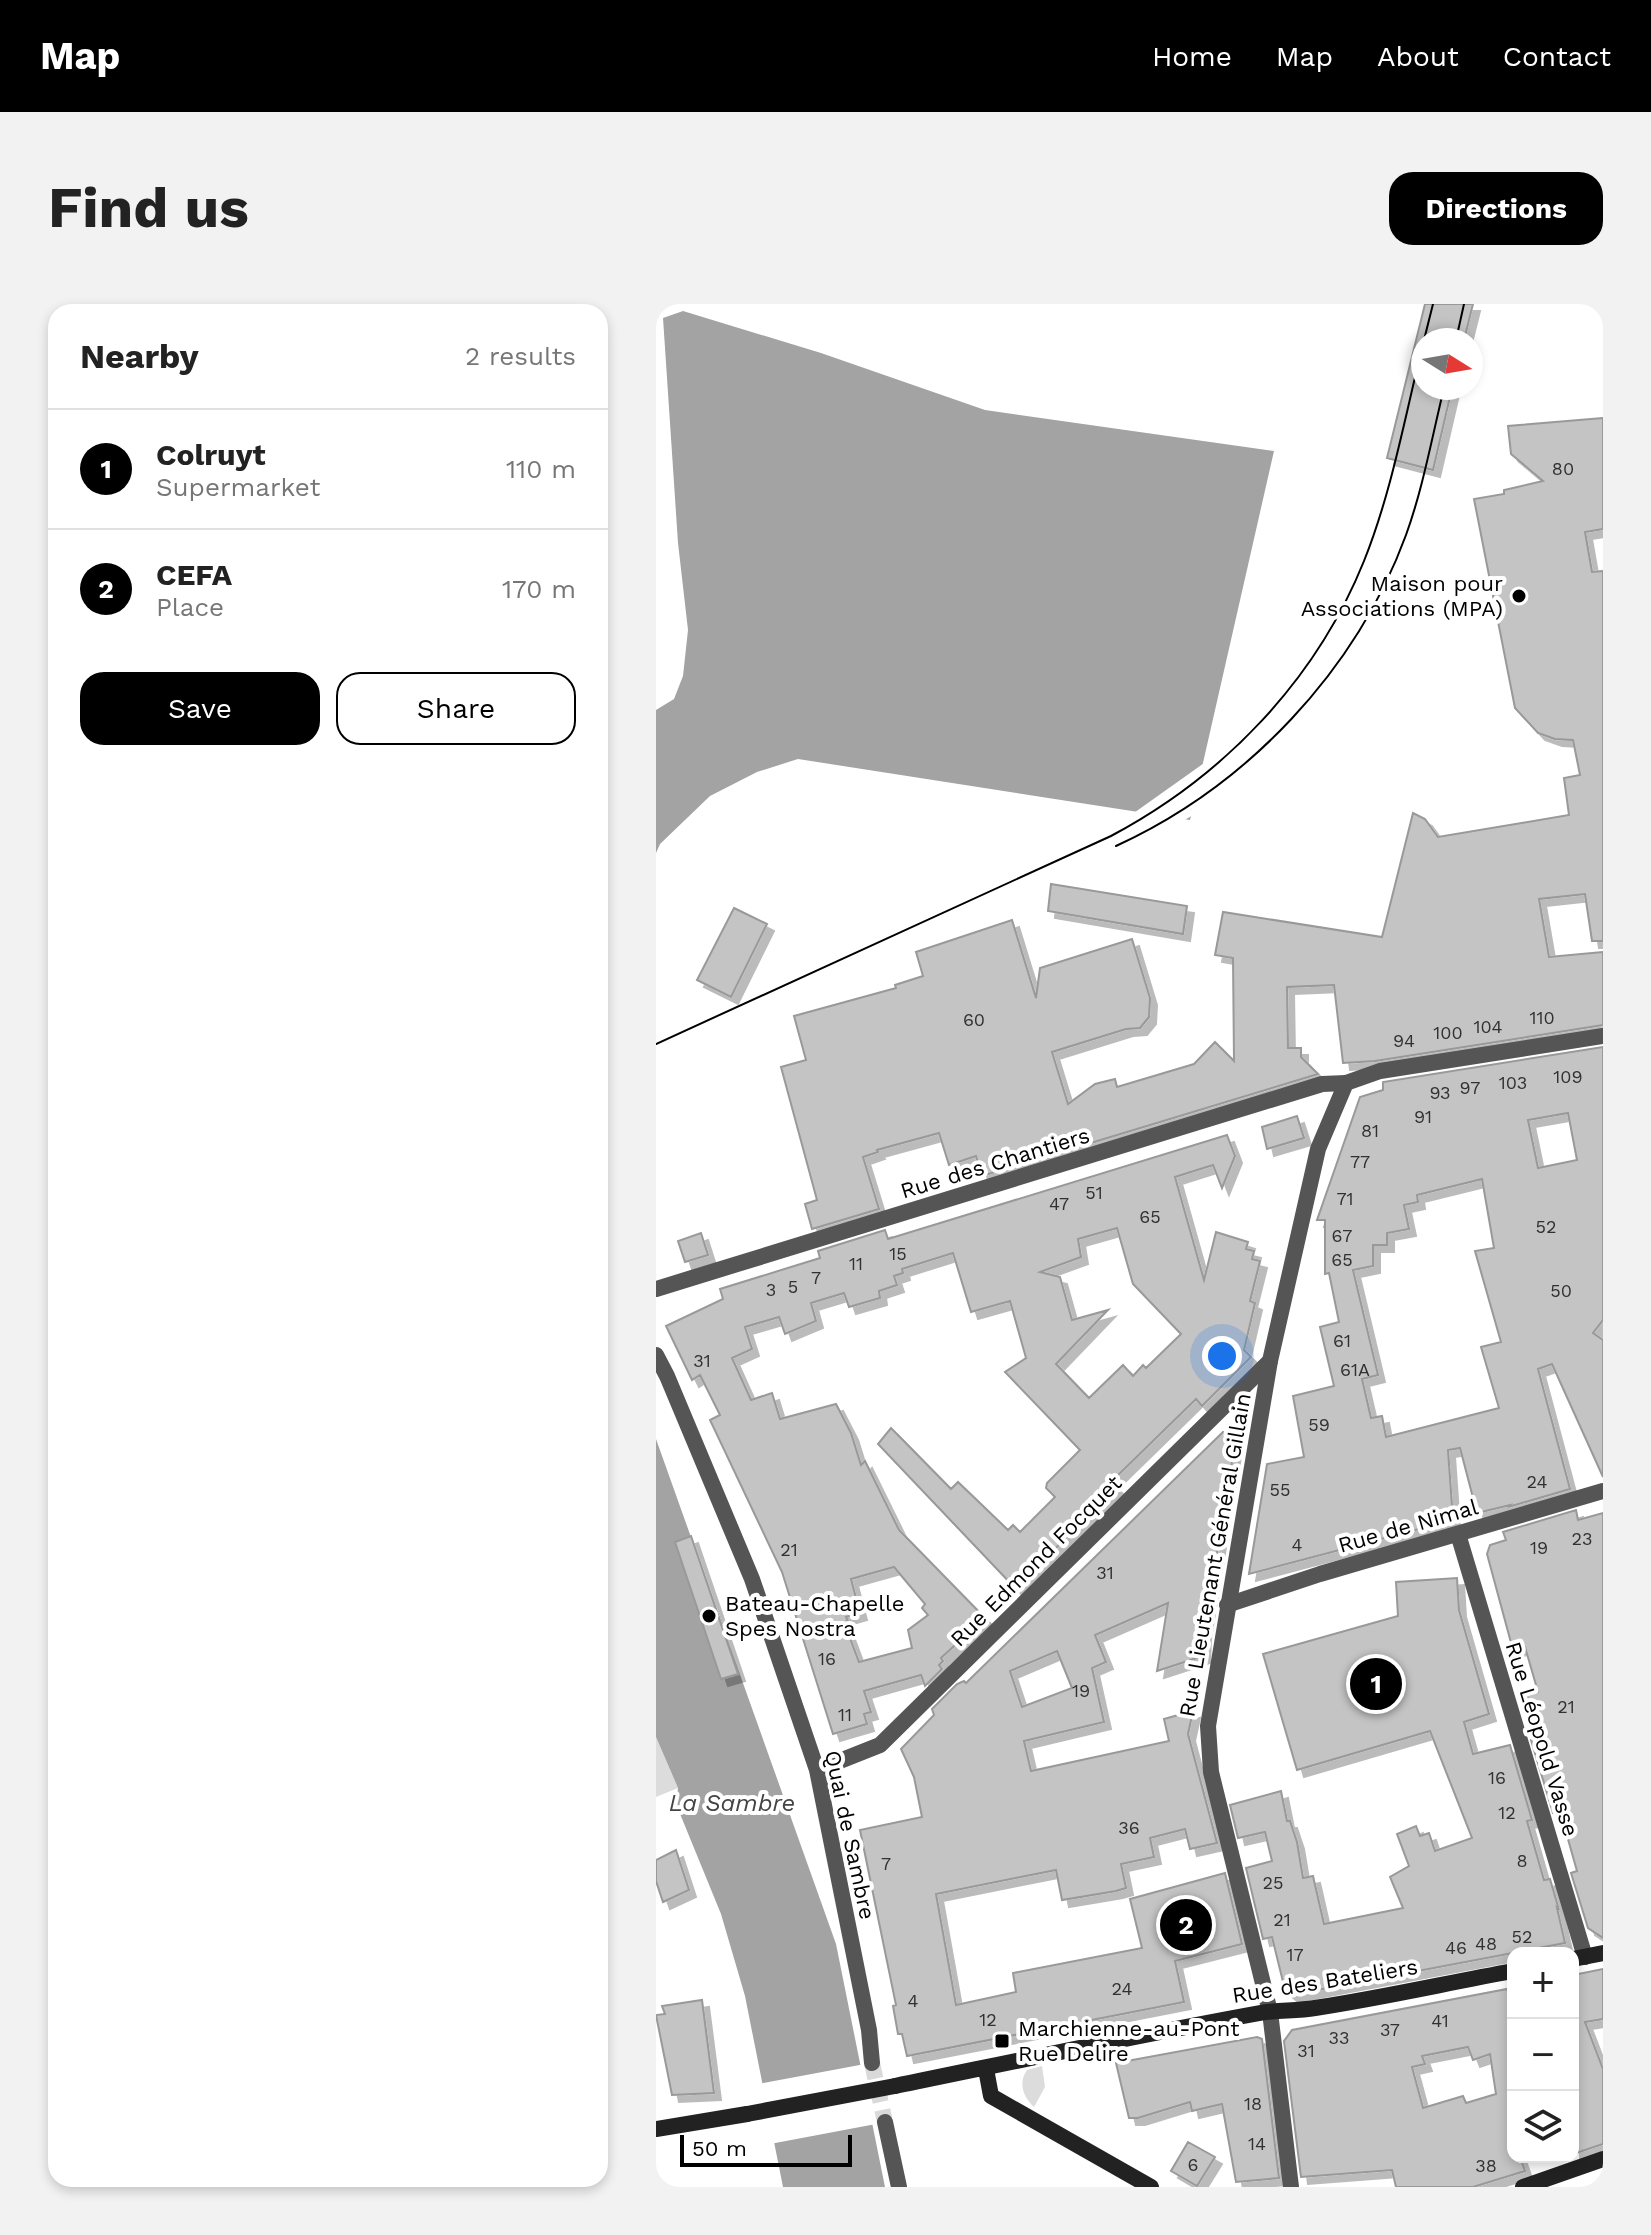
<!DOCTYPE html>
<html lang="en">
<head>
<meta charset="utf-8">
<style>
	:root { --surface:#fff; --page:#f2f2f2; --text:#222; --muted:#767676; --line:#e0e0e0; --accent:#000 }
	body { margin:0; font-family:"Work Sans",sans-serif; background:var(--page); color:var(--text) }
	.controls { position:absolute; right:24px; bottom:24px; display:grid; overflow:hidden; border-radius:16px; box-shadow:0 4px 12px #0003 }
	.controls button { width:72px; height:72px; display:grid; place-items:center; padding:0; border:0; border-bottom:2px solid var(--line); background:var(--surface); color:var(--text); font:40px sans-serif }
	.compass { position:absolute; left:755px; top:24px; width:72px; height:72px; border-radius:50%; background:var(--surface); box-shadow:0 4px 12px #0003; rotate:101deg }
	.scale { position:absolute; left:24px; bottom:20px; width:172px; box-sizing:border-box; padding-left:8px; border:4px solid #000; border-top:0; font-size:22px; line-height:28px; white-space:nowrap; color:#000; -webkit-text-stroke:6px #fff; paint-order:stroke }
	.you { position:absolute; left:566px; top:1052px; width:28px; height:28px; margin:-20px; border:6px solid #fff; border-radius:50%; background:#1a73e8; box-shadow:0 0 0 12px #1a73e833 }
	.badge { display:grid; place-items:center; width:52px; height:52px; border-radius:50%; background:var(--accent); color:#fff; font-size:26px; font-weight:700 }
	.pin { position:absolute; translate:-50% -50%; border:4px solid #fff; box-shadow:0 2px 8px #0006 }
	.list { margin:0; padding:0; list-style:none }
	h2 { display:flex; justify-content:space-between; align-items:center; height:104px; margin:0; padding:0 32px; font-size:34px }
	h2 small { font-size:26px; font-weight:400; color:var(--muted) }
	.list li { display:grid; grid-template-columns:52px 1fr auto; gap:24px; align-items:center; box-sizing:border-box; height:120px; padding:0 32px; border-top:2px solid var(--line) }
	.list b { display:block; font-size:30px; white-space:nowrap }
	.list p { margin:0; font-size:26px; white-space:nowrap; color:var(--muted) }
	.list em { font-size:26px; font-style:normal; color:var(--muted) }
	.actions { display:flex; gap:16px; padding:24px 32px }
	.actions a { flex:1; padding:18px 0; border:2px solid var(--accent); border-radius:24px; text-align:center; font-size:28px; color:var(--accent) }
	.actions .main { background:var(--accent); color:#fff }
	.icon { flex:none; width:44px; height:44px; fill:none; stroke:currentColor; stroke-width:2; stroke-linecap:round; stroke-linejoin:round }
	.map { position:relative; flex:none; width:947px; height:1883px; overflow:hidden; border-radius:24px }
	header { display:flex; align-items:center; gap:48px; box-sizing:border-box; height:112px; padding:0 40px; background:var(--accent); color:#fff }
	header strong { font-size:38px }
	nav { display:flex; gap:44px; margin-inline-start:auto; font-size:28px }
	.intro { display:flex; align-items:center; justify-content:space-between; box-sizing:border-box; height:192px; padding:0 48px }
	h1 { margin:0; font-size:56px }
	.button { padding:20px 36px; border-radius:24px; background:var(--accent); color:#fff; font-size:28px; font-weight:700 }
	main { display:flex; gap:48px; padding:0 48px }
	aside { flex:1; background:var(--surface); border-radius:24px; box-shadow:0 4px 12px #0003 }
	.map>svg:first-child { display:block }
	.green { fill:#dcdcdc }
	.water { fill:#a3a3a3 }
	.pier { fill:#fff }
	.building { fill:#c4c4c4; stroke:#999; stroke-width:2; fill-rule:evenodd; filter:url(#shadow) }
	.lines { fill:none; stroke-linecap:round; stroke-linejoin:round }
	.minor-tunnel { stroke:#d9d9d9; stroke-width:16; stroke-dasharray:16 8; stroke-linecap:butt }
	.minor { stroke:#555; stroke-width:16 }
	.tertiary { stroke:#555; stroke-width:16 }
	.secondary { stroke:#222; stroke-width:16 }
	.tram { stroke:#000; stroke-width:2 }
	.secondary-bridge { stroke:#222; stroke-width:16 }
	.poi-dot { fill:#000; stroke:#fff; stroke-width:3 }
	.labels { text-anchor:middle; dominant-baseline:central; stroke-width:8; stroke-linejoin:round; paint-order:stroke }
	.number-label { font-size:18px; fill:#313131 }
	.poi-label { font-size:22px; fill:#000; stroke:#fff; text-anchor:start }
	.street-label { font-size:22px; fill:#000; stroke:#fff }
	.water-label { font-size:24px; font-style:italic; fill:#444; stroke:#fff }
</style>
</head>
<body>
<header>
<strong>Map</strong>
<nav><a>Home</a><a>Map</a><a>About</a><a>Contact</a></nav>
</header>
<div class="intro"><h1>Find us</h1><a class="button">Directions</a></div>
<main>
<aside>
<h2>Nearby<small>2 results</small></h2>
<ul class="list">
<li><span class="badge">1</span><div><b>Colruyt</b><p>Supermarket</p></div><em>110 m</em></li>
<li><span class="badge">2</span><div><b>CEFA</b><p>Place</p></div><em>170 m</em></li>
</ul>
<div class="actions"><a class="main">Save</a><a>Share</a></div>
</aside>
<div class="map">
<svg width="947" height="1883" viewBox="0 0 947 1883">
	<defs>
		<filter id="shadow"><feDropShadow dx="7" dy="7" stdDeviation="0" flood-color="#0004"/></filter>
	</defs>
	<rect width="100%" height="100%" fill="#fff"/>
	<path class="green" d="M 0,1433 L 22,1484 L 0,1493 Z
		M 386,1762 L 389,1783 L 378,1803 C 367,1793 362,1779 371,1766 Z"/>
	<path class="water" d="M 27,7 L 165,49 L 329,106 L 618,147 L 534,516 L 142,455 L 101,468 L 54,492 L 4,540 L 0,549 L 0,406 L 18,395 L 27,372 L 32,326 L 22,239 L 7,14 Z
		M 0,1135 L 180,1640 L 229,1883 L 127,1883 L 89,1692 L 65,1610 L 20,1500 L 22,1484 L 0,1433 Z"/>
	<path class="pier" d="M 551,457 L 540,509 L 524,519 L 475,511 Z
		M 209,1760 L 220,1820 L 114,1840 L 102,1780 Z"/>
	<path class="building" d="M 769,0 L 817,0 L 808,36 L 767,36 L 767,84 L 796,84 L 777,166 L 731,154 Z
		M 947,114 L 947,225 L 929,228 L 936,268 L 947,267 L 947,637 L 936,637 L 929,590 L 883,595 L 893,653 L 947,648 L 947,721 L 719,757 L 687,759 L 678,681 L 631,683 L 632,744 L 645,744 L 645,753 L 662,770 L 326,872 L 320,852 L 293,861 L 283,829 L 221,846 L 222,848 L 207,853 L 223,905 L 156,925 L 149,900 L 161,896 L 125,763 L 150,756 L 138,712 L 240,684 L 239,681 L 267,672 L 260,648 L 356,616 L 380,694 L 384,664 L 476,635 L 494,694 L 493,713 L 484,724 L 470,725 L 396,748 L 412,800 L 439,780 L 459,775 L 461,783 L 538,760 L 559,738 L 578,757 L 577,654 L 559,651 L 567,608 L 726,633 L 757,509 L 769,515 L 782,533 L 913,511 L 908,474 L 924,471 L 917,436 L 899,435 L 882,429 L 859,404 L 818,195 L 848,190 L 848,186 L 887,177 L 855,150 L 852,122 Z
		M 395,580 L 531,602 L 527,630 L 392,607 Z
		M 78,604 L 111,620 L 75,693 L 41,676 Z
		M 947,743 L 947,1016 L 937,1029 L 947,1036 L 947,1173 L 896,1060 L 882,1065 L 914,1185 L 852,1203 L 854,1201 L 821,1209 L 804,1144 L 792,1146 L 797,1216 L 593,1270 L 611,1160 L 648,1153 L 637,1092 L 678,1082 L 664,1023 L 683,1018 L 673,969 L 669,970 L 669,916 L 661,916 L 704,793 L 727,786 L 727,778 ZM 912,809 L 921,856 L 882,864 L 872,816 ZM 826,875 L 838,944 L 819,947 L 845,1038 L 825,1043 L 843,1104 L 730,1133 L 726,1112 L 715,1114 L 706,1075 L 722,1071 L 697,966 L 717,962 L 717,941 L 731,941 L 731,929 L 753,925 L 748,901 L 762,898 L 761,891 Z
		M 641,812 L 648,834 L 611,845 L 606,823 Z
		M 571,831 L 579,852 L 566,884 L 557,861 L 519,873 L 548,976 L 560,928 L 592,938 L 590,945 L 598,947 L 596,955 L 604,957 L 594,997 L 599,999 L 588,1046 L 595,1053 L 546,1102 L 540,1095 L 455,1178 L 461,1184 L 359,1284 L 222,1140 L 235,1124 L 295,1185 L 302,1178 L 352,1226 L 357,1221 L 364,1228 L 399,1193 L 390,1184 L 391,1179 L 424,1146 L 349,1068 L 370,1054 L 354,997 L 315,1008 L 297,949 L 246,965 L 247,969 L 238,972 L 241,981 L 223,987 L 224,994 L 193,1003 L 188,989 L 155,999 L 160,1017 L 129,1030 L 123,1013 L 89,1023 L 96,1045 L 76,1054 L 95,1096 L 116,1089 L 124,1115 L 180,1100 L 195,1129 L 205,1161 L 209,1157 L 243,1226 L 329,1314 L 285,1354 L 287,1357 L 283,1361 L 286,1365 L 269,1382 L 265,1371 L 208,1387 L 215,1408 L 208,1410 L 211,1420 L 177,1430 L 126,1268 L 54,1116 L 64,1111 L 44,1071 L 36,1076 L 10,1022 L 67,995 L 64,985 L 164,954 L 162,947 L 229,926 L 232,935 ZM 461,924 L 477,980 L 525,1030 L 490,1064 L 487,1061 L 477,1072 L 467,1061 L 433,1094 L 400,1060 L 452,1006 L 416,1016 L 404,973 L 384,968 L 425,953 L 422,935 ZM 238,1263 L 269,1300 L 266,1304 L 272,1311 L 252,1326 L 256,1344 L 203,1358 L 188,1318 L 192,1317 L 190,1313 L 204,1309 L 195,1275 Z
		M 45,929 L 52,951 L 29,958 L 22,937 Z
		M 567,1128 L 580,1134 L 548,1327 L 547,1352 L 501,1367 L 512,1299 L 439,1331 L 450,1358 L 436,1364 L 448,1418 L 368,1437 L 375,1467 L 513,1437 L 508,1415 L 537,1407 L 532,1430 L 561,1539 L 534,1545 L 529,1525 L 494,1534 L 498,1553 L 465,1560 L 470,1584 L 460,1587 L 406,1596 L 400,1566 L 280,1590 L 300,1701 L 360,1688 L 357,1669 L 486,1644 L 474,1595 L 569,1569 L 586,1640 L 519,1657 L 528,1698 L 251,1752 L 246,1730 L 242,1730 L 237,1702 L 240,1701 L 204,1526 L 266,1513 L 258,1473 L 245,1445 L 278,1411 L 276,1405 L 301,1380 L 308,1377 L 310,1379 ZM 401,1347 L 416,1384 L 366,1403 L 354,1367 Z
		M 920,1206 L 922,1216 L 947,1209 L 947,1634 L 932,1624 L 915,1569 L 921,1567 L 904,1507 L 897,1509 L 875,1436 L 883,1435 L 871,1392 L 882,1388 L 869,1343 L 857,1346 L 831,1250 L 834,1241 L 850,1236 L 847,1228 Z
		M 35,1232 L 82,1370 L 65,1375 L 19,1238 Z
		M 801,1274 L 803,1306 L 833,1410 L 808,1418 L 817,1450 L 854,1441 L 876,1516 L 871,1517 L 888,1576 L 894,1575 L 903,1606 L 901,1604 L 909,1639 L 635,1691 L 629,1686 L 616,1633 L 607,1635 L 590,1564 L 616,1557 L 609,1528 L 582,1534 L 574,1501 L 625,1487 L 631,1517 L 634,1517 L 641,1538 L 647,1574 L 657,1572 L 668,1620 L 747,1604 L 734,1573 L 753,1562 L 741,1530 L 760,1522 L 764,1532 L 773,1529 L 779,1547 L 816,1534 L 774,1427 L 641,1466 L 607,1350 L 742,1312 L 740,1278 Z
		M 20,1546 L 33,1586 L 7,1598 L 0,1577 L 0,1556 Z
		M 947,1665 L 947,1715 L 929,1718 L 947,1765 L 947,1840 L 917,1850 L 917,1671 Z
		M 851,1685 L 857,1704 L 857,1853 L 864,1853 L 869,1867 L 817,1883 L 740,1883 L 736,1866 L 645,1873 L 628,1737 L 636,1726 ZM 812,1743 L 817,1756 L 834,1750 L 840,1790 L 810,1799 L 807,1792 L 767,1804 L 756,1763 L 769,1760 L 766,1752 Z
		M 46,1696 L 58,1789 L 16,1791 L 0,1711 L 9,1710 L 6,1702 Z
		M 601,1733 L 606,1735 L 623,1874 L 580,1878 L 566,1800 L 536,1807 L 534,1798 L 482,1814 L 473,1814 L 460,1759 Z
		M 532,1838 L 559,1853 L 541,1882 L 515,1867 Z"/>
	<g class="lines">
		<path class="minor-tunnel" d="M 216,1759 L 229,1818"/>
		<path class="minor" d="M 0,985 L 666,780 L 690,779
			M 0,1051 L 11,1072 L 96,1275 L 161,1466 L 213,1726 L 216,1759
			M 802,1230 L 929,1653
			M 571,1301 L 664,1270 L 947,1187
			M 161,1466 L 224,1441 L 614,1057
			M 614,1708 L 635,1883
			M 229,1818 L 243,1883"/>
		<path class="tertiary" d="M 614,1708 L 555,1468 L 552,1422 L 614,1057 L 662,845 L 690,779 L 724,767 L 947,732"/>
		<path class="secondary" d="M 917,1655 L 947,1649
			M 330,1765 L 335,1792 L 495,1883
			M 239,1782 C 361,1757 482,1731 604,1709 C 622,1706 641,1707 659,1704 C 725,1694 791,1679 857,1667
			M 0,1825 L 91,1810
			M 867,1883 L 947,1855"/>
		<path class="tram" d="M 768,36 L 777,0
			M 800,36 L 808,0
			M 460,542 C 591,482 700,367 750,231 C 767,184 776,133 788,84
			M 0,740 L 455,532 C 568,472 660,376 708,257 C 736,187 749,112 767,40"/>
		<path class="secondary-bridge" d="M 91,1810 L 239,1782"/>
	</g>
	<g class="poi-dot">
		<circle cx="863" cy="292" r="8"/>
		<circle cx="53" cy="1312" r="8"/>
		<rect x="338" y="1729" width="16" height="16" rx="4"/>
	</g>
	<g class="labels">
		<g class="number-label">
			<text x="907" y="164">80</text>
			<text x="886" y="713">110</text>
			<text x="318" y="715">60</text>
			<text x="832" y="722">104</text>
			<text x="792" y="728">100</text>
			<text x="748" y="736">94</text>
			<text x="912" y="772">109</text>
			<text x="857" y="778">103</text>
			<text x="814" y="783">97</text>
			<text x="784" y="788">93</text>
			<text x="767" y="812">91</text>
			<text x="714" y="826">81</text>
			<text x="704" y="857">77</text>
			<text x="438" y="888">51</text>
			<text x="689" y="894">71</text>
			<text x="403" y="899">47</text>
			<text x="494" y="912">65</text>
			<text x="890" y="922">52</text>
			<text x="686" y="931">67</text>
			<text x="242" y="949">15</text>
			<text x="686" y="955">65</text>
			<text x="200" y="959">11</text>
			<text x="160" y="973">7</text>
			<text x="137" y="982">5</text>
			<text x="115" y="985">3</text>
			<text x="905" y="986">50</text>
			<text x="686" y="1036">61</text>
			<text x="46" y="1056">31</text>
			<text x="699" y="1065">61A</text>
			<text x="663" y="1120">59</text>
			<text x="881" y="1177">24</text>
			<text x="624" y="1185">55</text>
			<text x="926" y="1234">23</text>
			<text x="641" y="1240">4</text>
			<text x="883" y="1243">19</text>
			<text x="133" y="1245">21</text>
			<text x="449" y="1268">31</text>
			<text x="171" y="1354">16</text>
			<text x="425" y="1386">19</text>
			<text x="910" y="1402">21</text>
			<text x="189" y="1410">11</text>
			<text x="841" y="1473">16</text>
			<text x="851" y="1508">12</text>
			<text x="473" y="1523">36</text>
			<text x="866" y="1556">8</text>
			<text x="230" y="1559">7</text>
			<text x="617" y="1578">25</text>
			<text x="626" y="1615">21</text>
			<text x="866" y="1632">52</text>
			<text x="830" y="1639">48</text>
			<text x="800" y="1643">46</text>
			<text x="639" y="1650">17</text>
			<text x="466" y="1684">24</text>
			<text x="257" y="1696">4</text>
			<text x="332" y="1715">12</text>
			<text x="784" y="1716">41</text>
			<text x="734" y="1725">37</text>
			<text x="683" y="1733">33</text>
			<text x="650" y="1746">31</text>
			<text x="597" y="1799">18</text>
			<text x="601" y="1839">14</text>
			<text x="537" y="1860">6</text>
			<text x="830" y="1861">38</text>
		</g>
		<g class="poi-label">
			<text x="847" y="279" text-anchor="end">Maison pour<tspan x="847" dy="25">Associations (MPA)</tspan></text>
			<text x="69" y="1299">Bateau-Chapelle<tspan x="69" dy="25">Spes Nostra</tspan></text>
			<text x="362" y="1724">Marchienne-au-Pont<tspan x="362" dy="25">Rue Delire</tspan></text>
		</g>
		<g class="street-label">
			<text transform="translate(339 859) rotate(-17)">Rue des Chantiers</text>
			<text transform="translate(752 1222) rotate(-16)">Rue de Nimal</text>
			<text transform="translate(559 1251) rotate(-80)">Rue Lieutenant Général Gillain</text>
			<text transform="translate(380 1257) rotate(-45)">Rue Edmond Focquet</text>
			<text transform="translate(886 1435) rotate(73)">Rue Léopold Vasse</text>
			<text transform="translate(194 1531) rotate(78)">Quai de Sambre</text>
			<text transform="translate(669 1677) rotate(-9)">Rue des Bateliers</text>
		</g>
		<g class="water-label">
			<text x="76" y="1499">La Sambre</text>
		</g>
	</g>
</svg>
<div class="controls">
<button>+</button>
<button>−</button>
<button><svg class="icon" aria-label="layers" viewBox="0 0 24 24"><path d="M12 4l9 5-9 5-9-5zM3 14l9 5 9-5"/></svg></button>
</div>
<svg class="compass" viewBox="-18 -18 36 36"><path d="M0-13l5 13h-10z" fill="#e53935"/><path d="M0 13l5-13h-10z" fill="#767676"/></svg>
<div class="scale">50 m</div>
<div class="you"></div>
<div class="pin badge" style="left:720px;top:1380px">1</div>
<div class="pin badge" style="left:530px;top:1621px">2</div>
</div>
</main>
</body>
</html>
